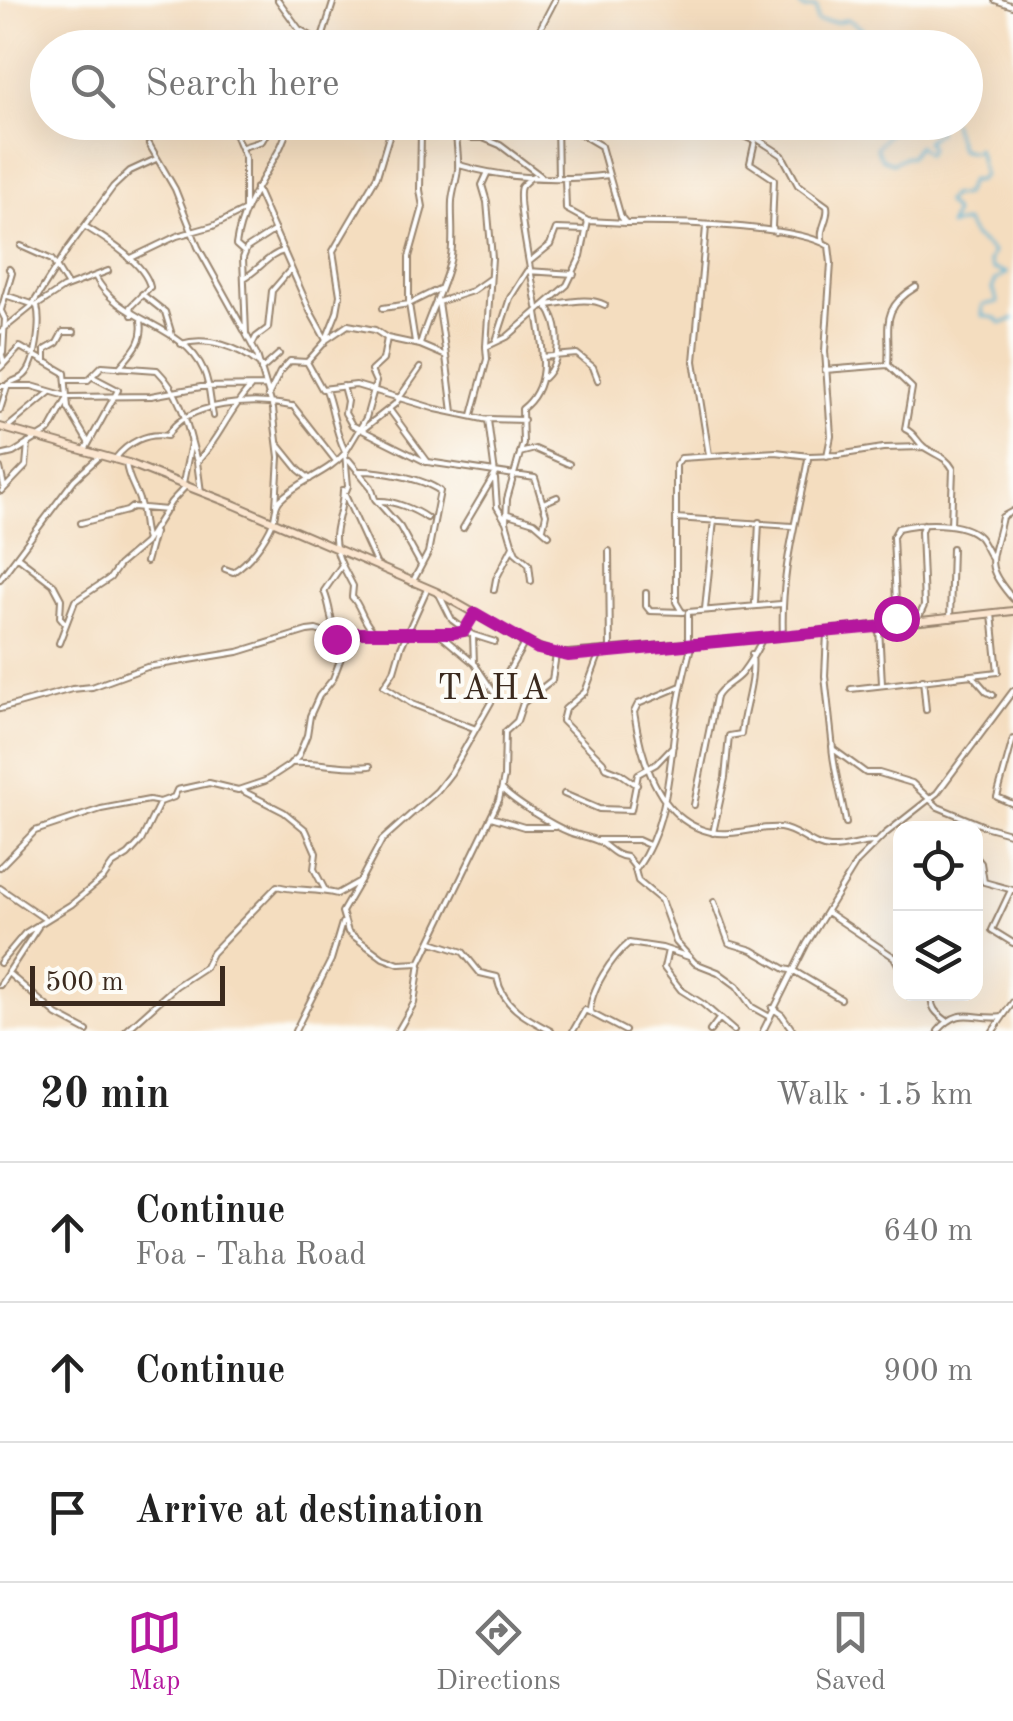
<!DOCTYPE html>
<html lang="en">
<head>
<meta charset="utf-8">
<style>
	:root { --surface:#fff; --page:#f2f2f2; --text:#222; --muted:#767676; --line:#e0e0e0; --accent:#b5179e }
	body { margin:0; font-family:"Old Standard TT",serif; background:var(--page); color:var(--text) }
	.controls { position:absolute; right:30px; bottom:30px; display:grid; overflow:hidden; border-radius:20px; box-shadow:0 10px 40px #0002 }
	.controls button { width:90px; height:90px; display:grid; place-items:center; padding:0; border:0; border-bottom:2px solid var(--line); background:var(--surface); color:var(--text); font:50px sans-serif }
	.scale { position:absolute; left:30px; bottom:25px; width:195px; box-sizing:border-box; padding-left:10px; border:5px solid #3b2a1e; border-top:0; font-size:28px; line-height:35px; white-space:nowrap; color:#3b2a1e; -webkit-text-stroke:8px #fdfcf7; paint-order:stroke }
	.stop { position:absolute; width:30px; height:30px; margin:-22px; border:8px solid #b5179e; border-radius:50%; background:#fff }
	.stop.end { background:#b5179e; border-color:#fff; box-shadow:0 2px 10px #0008 }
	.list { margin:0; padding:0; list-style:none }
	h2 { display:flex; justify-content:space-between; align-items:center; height:130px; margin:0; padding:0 40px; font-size:42px }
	h2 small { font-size:32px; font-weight:400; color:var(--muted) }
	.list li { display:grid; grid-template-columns:65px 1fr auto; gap:30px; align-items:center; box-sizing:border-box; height:140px; padding:0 40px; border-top:2px solid var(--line) }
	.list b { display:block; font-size:38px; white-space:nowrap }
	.list p { margin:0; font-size:32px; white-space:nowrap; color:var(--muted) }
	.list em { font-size:32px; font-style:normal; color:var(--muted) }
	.icon { flex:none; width:55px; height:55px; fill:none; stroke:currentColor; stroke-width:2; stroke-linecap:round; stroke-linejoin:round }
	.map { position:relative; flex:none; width:1013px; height:1031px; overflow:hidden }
	.search { position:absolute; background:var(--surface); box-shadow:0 10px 40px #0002; left:30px; right:30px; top:30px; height:110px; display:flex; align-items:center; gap:25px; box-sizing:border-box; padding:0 35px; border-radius:55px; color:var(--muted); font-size:38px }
	.sheet { height:550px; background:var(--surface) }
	nav { display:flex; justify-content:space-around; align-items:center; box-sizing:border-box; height:140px; border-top:2px solid var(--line); background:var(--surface); font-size:28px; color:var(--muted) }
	nav a { display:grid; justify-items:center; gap:5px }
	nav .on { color:var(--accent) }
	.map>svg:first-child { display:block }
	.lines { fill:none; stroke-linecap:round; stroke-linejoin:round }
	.stream { stroke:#59b5d7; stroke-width:2.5 }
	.street-casing { stroke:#98846e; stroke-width:8 }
	.secondary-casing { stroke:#98846e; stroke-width:10 }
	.street { stroke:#fff; stroke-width:4 }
	.secondary { stroke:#fbe5cf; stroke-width:6 }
	.route { stroke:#b5179e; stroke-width:12 }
	.labels { text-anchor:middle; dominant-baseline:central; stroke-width:8; stroke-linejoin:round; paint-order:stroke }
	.quarter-label { font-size:35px; letter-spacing:2.5px; fill:#3b2a1e; stroke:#fdfcf7 }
</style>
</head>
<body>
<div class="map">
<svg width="1013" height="1031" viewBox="0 0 1013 1031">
	<rect width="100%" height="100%" fill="#fdfcf7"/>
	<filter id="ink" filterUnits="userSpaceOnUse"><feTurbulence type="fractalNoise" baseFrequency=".01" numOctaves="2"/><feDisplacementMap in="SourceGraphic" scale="20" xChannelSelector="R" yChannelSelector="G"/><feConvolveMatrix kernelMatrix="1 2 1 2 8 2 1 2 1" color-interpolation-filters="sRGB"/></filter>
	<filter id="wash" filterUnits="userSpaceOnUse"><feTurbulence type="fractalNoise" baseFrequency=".0048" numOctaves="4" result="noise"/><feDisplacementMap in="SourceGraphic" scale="40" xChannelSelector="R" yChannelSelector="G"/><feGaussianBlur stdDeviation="2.25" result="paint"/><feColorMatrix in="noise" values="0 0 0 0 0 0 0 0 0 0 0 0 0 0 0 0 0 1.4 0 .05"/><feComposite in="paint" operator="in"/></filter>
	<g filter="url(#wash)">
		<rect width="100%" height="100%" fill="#f4ddbf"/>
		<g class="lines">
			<path class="stream" d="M 795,0 L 805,9 L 816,7 L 817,21 L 838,22 L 847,19 L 863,29 L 864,35 L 855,36 L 859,48
				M 898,122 L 876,148 L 882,159 L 893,163 L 906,156 L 910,157 L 918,145 L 927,155 L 930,147 L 926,141 L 938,132 L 937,122
				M 952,122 L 960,149 L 972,152 L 977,148 L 983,175 L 977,181 L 970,180 L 964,195 L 951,196 L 945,202 L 954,212 L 949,226 L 965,222 L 973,236 L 993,252 L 989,261 L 993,269 L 1007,273 L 996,280 L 992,289 L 998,302 L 983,305 L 982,316 L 996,318 L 1001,324 L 1013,319"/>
		</g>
	</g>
	<g filter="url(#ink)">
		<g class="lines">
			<g class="street-casing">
				<path id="street" d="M 278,0 L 299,29 L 331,48
					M 995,0 L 1013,6
					M 319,48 L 334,0
					M 458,48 L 464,42 L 477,48
					M 530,48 L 555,0
					M 435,122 L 447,127
					M 557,122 L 558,178
					M 560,122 L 601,146 L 609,175
					M 739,122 L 737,133 L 755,141 L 750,163 L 774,179 L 772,227 L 775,232
					M 456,129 L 470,138 L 483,138 L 500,145 L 541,176
					M 759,140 L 782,155 L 798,185 L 827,206 C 830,219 818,228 823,242
					M 149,144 L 175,189 L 198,247 L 244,330
					M 243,147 L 262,141 L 273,122
					M 459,165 C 507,179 559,181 609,175 L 621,217 L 626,223 C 670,222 795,225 829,246 L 831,263 L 825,351 L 831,436 L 827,456
					M 533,176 C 531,177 522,185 521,187 C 515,199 534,287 537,307
					M 565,178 L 566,209 L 588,221 L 626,223
					M 256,188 L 310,311 L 326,340 L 348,325 L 375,330 L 387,338
					M 86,227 C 107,240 145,263 150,287
					M 706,227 L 694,361 L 709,455
					M 275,230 L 247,248 L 243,258 L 246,334 L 257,355 L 273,409 L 279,457 L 276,506
					M 21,246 L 52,260 L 68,286
					M 245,253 L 236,245 C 241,209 262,181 279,150 C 285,139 285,131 294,122
					M 129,259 L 177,236 L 213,226 L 245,210 L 245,158 L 230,122
					M 529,262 L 550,245 L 556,229 L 586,230
					M 95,276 C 118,323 183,323 204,371 C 210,385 210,401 213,416
					M 244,278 C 258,271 269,254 284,251
					M 916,287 C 878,310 891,326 888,365 L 912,388 L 905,429 C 916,434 916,441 924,447 C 935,455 946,456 953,469 L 951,525
					M 142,294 L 165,312 L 172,335
					M 5,295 L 32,304
					M 547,305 C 566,303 588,296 605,305
					M 36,306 L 63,288 L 108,271
					M 383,308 L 409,304 L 439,289
					M 0,309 L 5,319 L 3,353
					M 1,310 L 12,273 L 9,269
					M 132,315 L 130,307 L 148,289
					M 0,332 L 31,307 L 67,250 L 113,187 L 130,171 L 156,159
					M 496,341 L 510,298 L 527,271 L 574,274
					M 415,342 L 409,304 L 409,257 L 423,207 L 420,190 L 421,131
					M 181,344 C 207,336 239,347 259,364
					M 252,345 L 256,337 L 268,328 L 272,291 L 290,270
					M 420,345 L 446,356 L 453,412
					M 486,346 L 492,258 L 487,202 L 482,185 L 487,174
					M 0,348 L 4,364 L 0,368
					M 446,356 L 438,302 L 472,291 L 489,279
					M 542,357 L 577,354 L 593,367 L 598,380
					M 45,361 L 45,350 L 57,343 L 63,332 L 74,332
					M 307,362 L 322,389 L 356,385 L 436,409 L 488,420 L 495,474 L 463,528
					M 4,364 L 20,347 L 65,373 L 68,408 L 88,442
					M 119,368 C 131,353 145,342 141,321
					M 261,370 L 279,354
					M 825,370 L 888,365
					M 544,378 C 563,360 561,324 546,305
					M 66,380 L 88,380 L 102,366 L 157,370 C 183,396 188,429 197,462
					M 0,386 L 32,386 L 70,397 L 151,396 L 201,387 L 265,386
					M 343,386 L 347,401 L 345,413 L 352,425 L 426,462
					M 326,390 C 334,412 334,429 345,451
					M 268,396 L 280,372 L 290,361 L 307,362 L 325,342 L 337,312 L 340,295 L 333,251 L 377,176 L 390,133 L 452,129
					M 293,406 L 336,461
					M 389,409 L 428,462 L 535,478 L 546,514 L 543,528
					M 0,410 L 8,384 C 12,381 18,380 22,377 C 37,368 41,321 37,306
					M 472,415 L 487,359 L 486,347 L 507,337 L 567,285 L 581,256 L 588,221
					M 489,419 L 524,420
					M 8,427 L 50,392
					M 362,430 L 395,404 L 420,368
					M 278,444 L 299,470 L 310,479
					M 85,450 L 118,390 L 93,377
					M 520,453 L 535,449 L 569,464
					M 0,456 L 13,453 L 50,430 L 66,401
					M 115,459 C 127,443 147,432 167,436 C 185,401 257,398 291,406
					M 349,460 L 371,487 L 375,499 L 400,527 L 421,565
					M 126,463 C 127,477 135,488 139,500 C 144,513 142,526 147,540
					M 0,468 L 4,486
					M 357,471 C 378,470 423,478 440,491 L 428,553 L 412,583
					M 183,483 L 191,443
					M 2,491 L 26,466 L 28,443
					M 201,492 L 197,462 C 219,439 229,410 250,388
					M 345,495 L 376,563
					M 378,501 C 393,500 416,510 427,518
					M 543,503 L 557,497
					M 1013,511 L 1002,517 C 993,562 981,562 1013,599
					M 508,514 L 534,522 L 549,535
					M 676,518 L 676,602 L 682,612
					M 506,522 L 507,499 L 523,443 L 522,409 C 553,385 542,346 537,312
					M 81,523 L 127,511 L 132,507 L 167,510
					M 792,526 L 676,518 L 676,465 L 681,458 L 776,452 L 809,456 L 838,455 L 883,448 L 924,447
					M 513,546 L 516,553 L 529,564 L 531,581
					M 609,551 L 610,651
					M 18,557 L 53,584 L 61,599 L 60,617 L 66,624
					M 146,562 L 154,533
					M 342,565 L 353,586 L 352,597 C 361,606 361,618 372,630
					M 225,569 L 233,572 C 249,562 265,541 273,522 C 276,514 274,507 280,500 C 299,480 327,474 345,453
					M 0,579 L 74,480 L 101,455
					M 427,589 L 401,647 L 394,671 L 384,686 L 412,704 L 476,729
					M 494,590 L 496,579 L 513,546 L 506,522 L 497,507 L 495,479
					M 646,593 L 646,606 L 650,611 L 683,612
					M 439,594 L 452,620 L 465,630
					M 755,603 L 759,522
					M 705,609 L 714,520
					M 950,619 L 952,548
					M 917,621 L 924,606 L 921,531 L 924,524
					M 897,625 L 893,537 L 898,528 C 920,523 963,520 979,537 C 984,543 987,552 992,559
					M 879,627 L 882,684
					M 464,631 L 474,614
					M 438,633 L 476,665
					M 827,633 L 825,676 L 833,749 L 866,773 L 879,773 L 912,783 L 938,807 L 984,826 L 1013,834
					M 473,635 L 495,642
					M 783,636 C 780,572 797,520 808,459
					M 59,643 L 75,601 L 110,578 L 119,565 L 145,543 L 171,502 L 186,486
					M 688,643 L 688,612 L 781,604
					M 345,646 L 353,633 L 468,632 L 473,635 L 474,663 L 497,697
					M 600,652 L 585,692 L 565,709 L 562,721 L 603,762 L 605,767 L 620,773 L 637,785
					M 973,676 L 987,692 L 993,695
					M 923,679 L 926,710
					M 681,686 L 638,704 L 634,712 C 641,758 659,821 711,832 C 733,837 758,826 780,828 C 798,830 811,847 830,848 C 844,849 860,842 875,842
					M 851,689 L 998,672 L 992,614
					M 0,709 L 72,689 L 92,687 L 147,667 L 238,652 L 307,631 L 316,630 L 334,636
					M 1013,739 L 997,797 L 1013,804
					M 832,746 C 834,773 842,796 846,823
					M 291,763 C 318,761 343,769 370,766
					M 502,789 C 514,802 552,825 569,832 C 579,836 591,837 600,842 C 611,849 613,855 627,857 L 634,866 L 638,881 L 661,900 L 676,942 L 695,963 L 718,972 L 737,986 L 752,1007 L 768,1016
					M 243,791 L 284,812 L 306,830 L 316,853 L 314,869 L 325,890
					M 564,794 L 599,809 L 631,810 L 638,774 L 656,764 L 673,746
					M 694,805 L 716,697 C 722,686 733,683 741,674 C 748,665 759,648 762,638
					M 491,817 L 524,827 L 555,827
					M 713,833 L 725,778 L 729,736 L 741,734 C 744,706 755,682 752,654
					M 597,840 L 638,840 L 649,845
					M 976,857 L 981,863 L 984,882 L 1013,890
					M 0,867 L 35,831 L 101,809 L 149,800 L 160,802
					M 637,868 C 669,824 669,765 677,712 C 680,688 686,666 692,643
					M 360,881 L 382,840 L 437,791 L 451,773 L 525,642
					M 0,888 L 45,919
					M 1011,890 L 992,930 L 1013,943
					M 714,902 L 729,943 L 752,950 L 785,969 L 794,971 L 841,999
					M 827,912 L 894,957 L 900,968
					M 432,942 L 463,952 L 480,973 L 497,977 C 502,1006 526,1018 551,1031
					M 668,950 L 664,968 L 681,990 L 703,1004 L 734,1031
					M 0,963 L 25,933 L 72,904 L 103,878 L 112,865 L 128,855 L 141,841 L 160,802 L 174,797 L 177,790 L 209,783 L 238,790 L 265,781 L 288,766 L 298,757 L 307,735 L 310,716 L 319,696 L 333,679 L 345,647 C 327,627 334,614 324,591 L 342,565 C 326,530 342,524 343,490 L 346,491 L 348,486 L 345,453 L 366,418 L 376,382 L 371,371 L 383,360 L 387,338 L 420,345 C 427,315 446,286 451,256 C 454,237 451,219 452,201 C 453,190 457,180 458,169 C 459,154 455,138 456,122
					M 8,973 L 57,1015 L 87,1031
					M 0,985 L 38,927
					M 932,994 C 930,1008 936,1013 947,1021
					M 772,1008 L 782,1015 L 793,1031
					M 590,1012 C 590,990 612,957 629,943 L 662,948 L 689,957
					M 126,1031 L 176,986 L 205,967 L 212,953 L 277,886 C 299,892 314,888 337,894 L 360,881 L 342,912 L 348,932 L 383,958 L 399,964 L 420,963
					M 295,1031 L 331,960 L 342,923
					M 398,1031 L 414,1003 L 420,963 L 499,800 L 504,777 L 505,732 L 517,721 L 523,703 L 552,680 L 556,655
					M 573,1031 L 585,1010 L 625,1031
					M 710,1031 L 719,1019
					M 763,1031 L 807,943 L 857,862 L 885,834 L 937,793 L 1013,691
					M 938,1031 C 961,1004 974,1021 1002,1017
					M 993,1031 L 1013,1002"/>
			</g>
			<g class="secondary-casing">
				<path id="secondary" d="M 0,427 L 128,463 L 235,505 L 437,592 L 521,640 L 556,655 L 783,636 L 1013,611"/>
			</g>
			<use href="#street" class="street"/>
			<use href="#secondary" class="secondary"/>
		</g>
	</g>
	<g class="lines" filter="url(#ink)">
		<path class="route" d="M 336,639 L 345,647 L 353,633 L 455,633 L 464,631 L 475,613 L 538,649 L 568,656 L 898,625 L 896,618"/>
	</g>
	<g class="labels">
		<g class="quarter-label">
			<text x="494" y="689">TAHA</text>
		</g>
	</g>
</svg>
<div class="controls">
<button><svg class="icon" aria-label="locate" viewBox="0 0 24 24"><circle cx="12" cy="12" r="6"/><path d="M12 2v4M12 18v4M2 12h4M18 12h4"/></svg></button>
<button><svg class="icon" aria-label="layers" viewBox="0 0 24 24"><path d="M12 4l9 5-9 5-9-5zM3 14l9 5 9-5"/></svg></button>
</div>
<div class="scale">500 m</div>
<div class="stop" style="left:896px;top:618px"></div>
<div class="stop end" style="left:336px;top:639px"></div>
<div class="search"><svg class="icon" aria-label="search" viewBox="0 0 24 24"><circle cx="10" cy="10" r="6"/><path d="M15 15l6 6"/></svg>Search here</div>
</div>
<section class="sheet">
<h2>20 min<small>Walk · 1.5 km</small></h2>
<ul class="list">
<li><svg class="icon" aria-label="ahead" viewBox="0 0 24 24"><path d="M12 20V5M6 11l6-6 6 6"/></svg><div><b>Continue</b><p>Foa - Taha Road</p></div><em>640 m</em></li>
<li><svg class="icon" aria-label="ahead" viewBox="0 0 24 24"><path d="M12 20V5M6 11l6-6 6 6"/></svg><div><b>Continue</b></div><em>900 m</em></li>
<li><svg class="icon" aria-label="arrive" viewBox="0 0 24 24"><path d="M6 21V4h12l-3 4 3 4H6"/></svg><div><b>Arrive at destination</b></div></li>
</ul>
</section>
<nav>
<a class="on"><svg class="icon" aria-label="map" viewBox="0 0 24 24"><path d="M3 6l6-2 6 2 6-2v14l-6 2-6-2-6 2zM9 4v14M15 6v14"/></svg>Map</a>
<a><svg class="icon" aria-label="directions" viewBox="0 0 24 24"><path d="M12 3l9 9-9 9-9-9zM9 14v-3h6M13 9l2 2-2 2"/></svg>Directions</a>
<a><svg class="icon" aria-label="saved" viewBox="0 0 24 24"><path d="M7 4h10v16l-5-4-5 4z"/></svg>Saved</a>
</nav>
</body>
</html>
